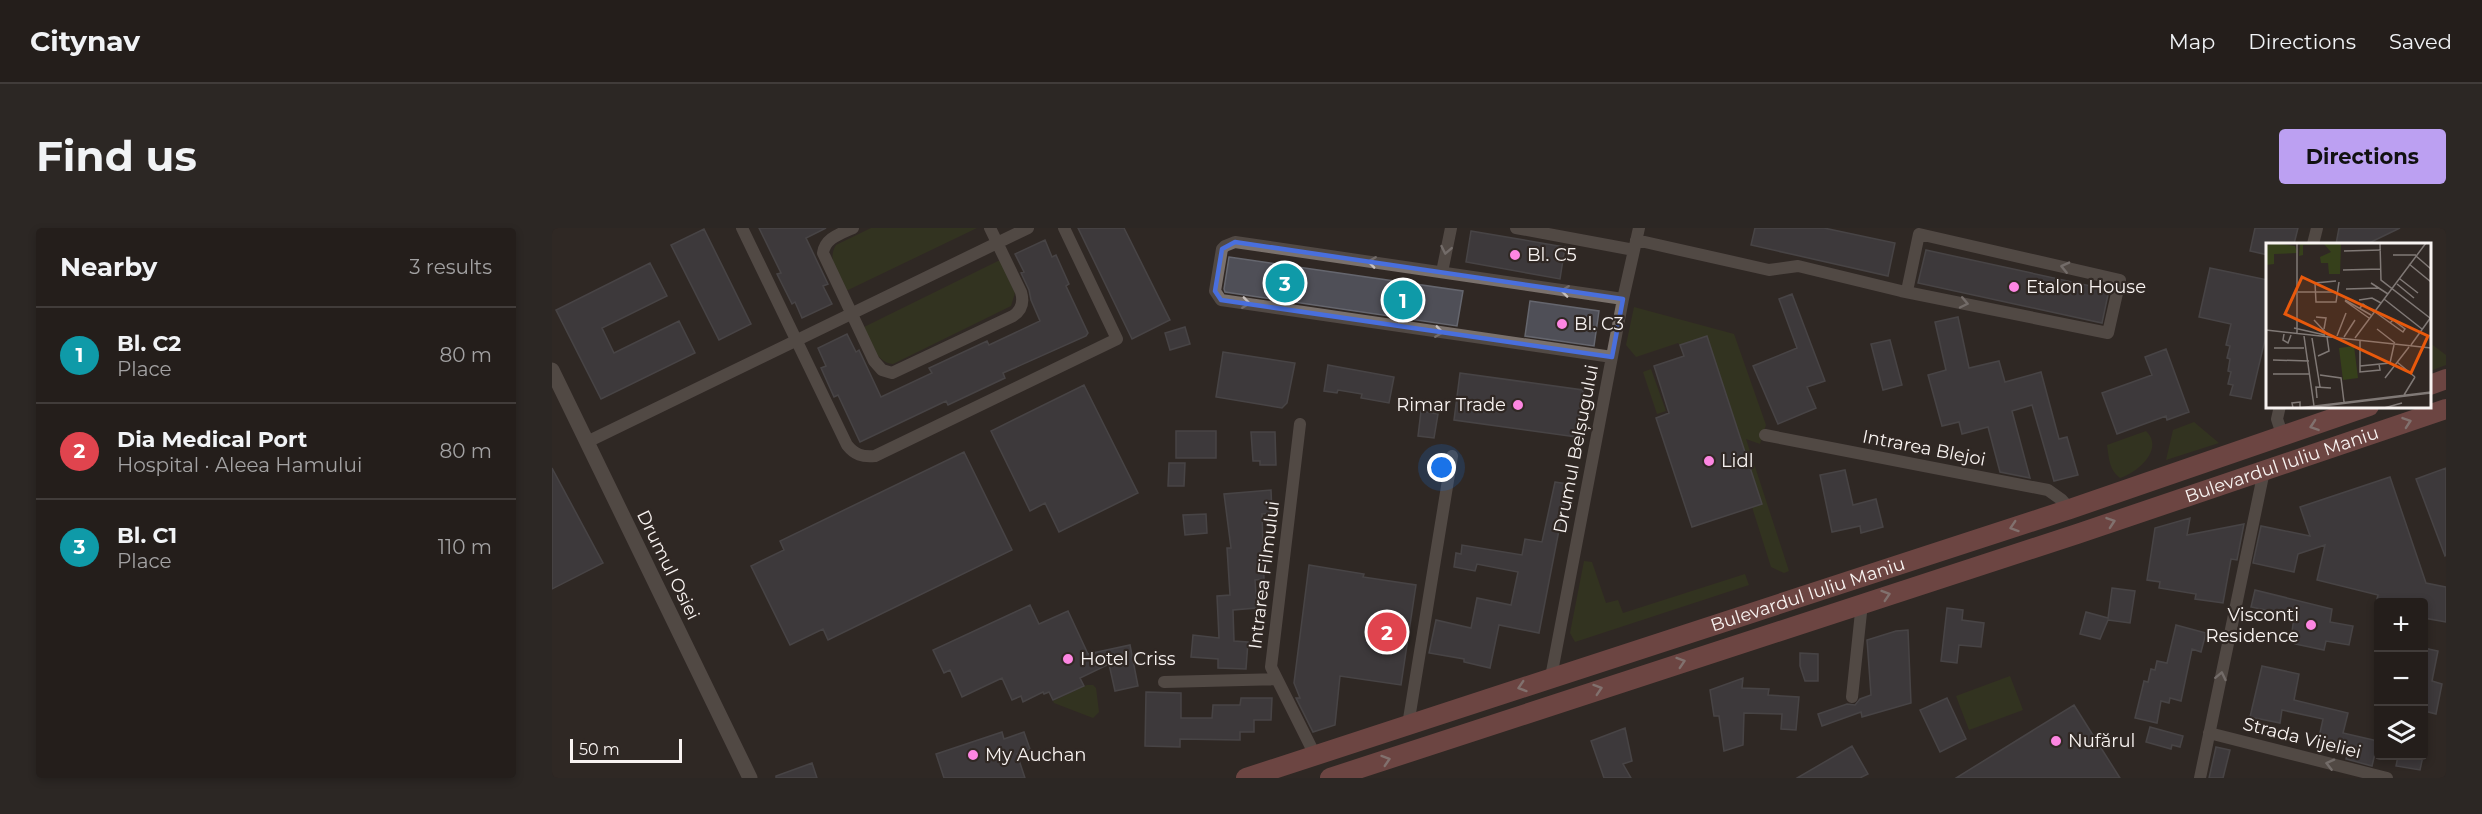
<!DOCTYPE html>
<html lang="en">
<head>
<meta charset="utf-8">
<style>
	:root { --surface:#241e1b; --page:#2c2724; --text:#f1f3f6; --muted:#a3a2a3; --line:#413c3a; --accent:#bca0f2 }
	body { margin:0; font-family:Montserrat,sans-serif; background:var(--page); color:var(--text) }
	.controls { position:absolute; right:18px; bottom:18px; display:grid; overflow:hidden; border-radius:6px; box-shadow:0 3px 9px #0003 }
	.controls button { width:54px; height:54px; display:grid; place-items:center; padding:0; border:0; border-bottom:2px solid var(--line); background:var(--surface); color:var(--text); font:30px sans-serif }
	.scale { position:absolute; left:18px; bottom:15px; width:112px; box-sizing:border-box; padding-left:6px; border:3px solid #f8f3f1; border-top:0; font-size:16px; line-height:21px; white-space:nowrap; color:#f8f3f1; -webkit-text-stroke:4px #302824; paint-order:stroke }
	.you { position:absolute; left:890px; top:240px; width:21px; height:21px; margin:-15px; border:4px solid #fff; border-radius:50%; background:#1a73e8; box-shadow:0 0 0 9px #1a73e833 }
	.badge { display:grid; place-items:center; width:39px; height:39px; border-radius:50%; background:var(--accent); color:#fff; font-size:20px; font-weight:700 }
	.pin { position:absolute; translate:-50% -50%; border:3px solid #fff; box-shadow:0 2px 6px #0006 }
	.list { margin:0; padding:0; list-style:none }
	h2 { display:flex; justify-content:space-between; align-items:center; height:78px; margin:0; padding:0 24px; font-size:26px }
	h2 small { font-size:20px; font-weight:400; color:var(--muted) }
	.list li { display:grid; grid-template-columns:39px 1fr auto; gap:18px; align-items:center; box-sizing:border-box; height:96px; padding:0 24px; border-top:2px solid var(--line) }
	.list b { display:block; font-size:22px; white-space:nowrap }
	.list p { margin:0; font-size:20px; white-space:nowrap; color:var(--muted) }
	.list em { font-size:20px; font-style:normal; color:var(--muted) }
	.icon { flex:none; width:33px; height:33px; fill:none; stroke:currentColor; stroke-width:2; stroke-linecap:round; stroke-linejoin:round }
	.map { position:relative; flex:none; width:1894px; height:550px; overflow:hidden; border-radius:6px }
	header { display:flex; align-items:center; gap:36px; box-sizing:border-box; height:84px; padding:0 30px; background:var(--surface); border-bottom:2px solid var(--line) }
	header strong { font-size:28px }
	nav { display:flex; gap:33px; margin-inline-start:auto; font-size:21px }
	.intro { display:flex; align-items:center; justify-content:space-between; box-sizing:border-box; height:144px; padding:0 36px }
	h1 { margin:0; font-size:42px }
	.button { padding:15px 27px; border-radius:6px; background:var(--accent); color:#111; font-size:21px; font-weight:700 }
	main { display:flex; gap:36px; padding:0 36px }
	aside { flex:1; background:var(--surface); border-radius:6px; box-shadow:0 3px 9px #0003 }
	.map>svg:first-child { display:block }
	.green { fill:#36401b }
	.building { fill:#4f4f57; stroke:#65666e; stroke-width:1.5 }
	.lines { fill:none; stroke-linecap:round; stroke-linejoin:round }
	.minor { stroke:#7a716c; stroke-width:12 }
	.tertiary { stroke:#7a716c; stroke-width:15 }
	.primary { stroke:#b66967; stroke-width:20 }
	.oneway { stroke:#c6bfbc }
	.oneway2 { stroke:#e4cac8 }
	.marked { fill:none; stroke:#496fdd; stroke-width:4.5; stroke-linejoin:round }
	.poi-dot { fill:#fd86e2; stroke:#302824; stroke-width:2 }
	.labels { text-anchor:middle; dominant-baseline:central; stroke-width:4.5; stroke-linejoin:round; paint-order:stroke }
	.poi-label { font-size:18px; fill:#f8f3f1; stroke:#302824; text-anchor:start }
	.street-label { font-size:18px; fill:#f8f3f1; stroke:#302824 }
	.inset-road { fill:none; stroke:#807976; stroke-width:1.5 }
	.view { fill:#e8590c; fill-opacity:0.15; stroke:#e8590c; stroke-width:3 }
	.inset-edge { fill:none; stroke:#f8f3f1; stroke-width:3 }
</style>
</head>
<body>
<header>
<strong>Citynav</strong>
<nav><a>Map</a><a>Directions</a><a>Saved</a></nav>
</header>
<div class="intro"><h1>Find us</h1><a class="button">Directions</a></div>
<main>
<aside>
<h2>Nearby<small>3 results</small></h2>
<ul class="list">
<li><span class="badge" style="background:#0f9aa8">1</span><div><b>Bl. C2</b><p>Place</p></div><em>80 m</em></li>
<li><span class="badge" style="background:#e0444e">2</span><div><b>Dia Medical Port</b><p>Hospital · Aleea Hamului</p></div><em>80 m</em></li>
<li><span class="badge" style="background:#0f9aa8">3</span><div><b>Bl. C1</b><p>Place</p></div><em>110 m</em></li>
</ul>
</aside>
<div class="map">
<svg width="1894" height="550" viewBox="0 0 1894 550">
	<rect width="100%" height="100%" fill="#302824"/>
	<path class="green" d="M 319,0 L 425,0 L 294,63 C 288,50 274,32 284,17 Z
		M 448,32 L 463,65 L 459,78 L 341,136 C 323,134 318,113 312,99 Z
		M 1082,79 L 1182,106 L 1214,197 L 1208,216 L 1194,211 L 1237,343 L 1232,345 L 1219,339 L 1200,279 L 1210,275 L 1155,108 L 1128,117 L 1126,115 L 1084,129 L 1074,117 Z
		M 1878,115 L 1894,127 L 1894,137 L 1878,143 Z
		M 1099,141 L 1114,183 L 1105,186 L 1091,144 Z
		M 1642,194 L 1667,215 L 1614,232 L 1621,202 Z
		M 1594,203 C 1613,221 1585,245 1568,250 C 1557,242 1557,230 1555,217 Z
		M 1032,333 L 1040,334 L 1054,375 L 1066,372 L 1071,385 L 1193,346 L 1197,357 L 1023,414 L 1018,405 Z
		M 1458,448 L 1471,482 L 1417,502 L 1404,468 Z
		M 535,457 L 541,457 L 544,460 L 547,484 L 541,490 L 502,475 L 501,473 Z"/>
	<path class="building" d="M 207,0 L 274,0 L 254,10 L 276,56 L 271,58 L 280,76 L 250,90 L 243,74 L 240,76 L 225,46 L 229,45 Z
		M 526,0 L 572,0 L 618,92 L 580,111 Z
		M 1203,0 L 1272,0 L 1343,15 L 1336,48 L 1199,17 Z
		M 1703,0 L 1746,0 L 1742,16 L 1716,16 L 1716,27 L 1698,23 Z
		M 1787,0 L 1848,0 L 1815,16 L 1784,16 Z
		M 152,1 L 199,96 L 167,112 L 119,17 Z
		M 919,3 L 1013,19 L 1008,51 L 914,34 Z
		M 493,12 L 500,29 L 504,27 L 517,56 L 514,58 L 536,105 L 534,108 L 451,145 L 453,150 L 396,177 L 394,173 L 308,214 L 286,167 L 282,169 L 269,140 L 274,138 L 266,120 L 295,106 L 304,124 L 307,122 L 329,169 L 380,145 L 377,140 L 435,113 L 437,117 L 488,93 L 479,72 L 477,62 L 469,45 L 472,44 L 463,26 Z
		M 1374,22 L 1557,62 L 1550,95 L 1366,55 Z
		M 677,29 L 911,63 L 905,98 L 673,64 L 672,61 Z
		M 98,35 L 115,68 L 50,100 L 62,125 L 127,93 L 143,125 L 49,171 L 4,82 Z
		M 1658,40 L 1716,52 L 1716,99 L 1699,171 L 1678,167 L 1681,157 L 1676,156 L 1679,144 L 1676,143 L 1678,131 L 1675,130 L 1678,118 L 1674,117 L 1679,96 L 1647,89 Z
		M 1240,66 L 1273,153 L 1255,159 L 1264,180 L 1226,196 L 1201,138 L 1245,120 L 1227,71 Z
		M 978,73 L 1047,83 L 1042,118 L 973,108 Z
		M 1406,89 L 1417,140 L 1447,133 L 1453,154 L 1489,144 L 1507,211 L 1515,209 L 1526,247 L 1502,253 L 1480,177 L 1460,183 L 1478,250 L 1448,244 L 1436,199 L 1410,206 L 1407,194 L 1390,198 L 1376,147 L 1394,142 L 1383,94 Z
		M 633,99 L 638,116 L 618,122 L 613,105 Z
		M 1155,108 L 1210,276 L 1140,299 L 1104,190 L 1117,185 L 1102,138 L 1132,128 L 1128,117 Z
		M 1338,112 L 1350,157 L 1331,162 L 1319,116 Z
		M 1614,121 L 1637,184 L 1615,192 L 1614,188 L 1565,206 L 1550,165 L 1600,147 L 1593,129 Z
		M 671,124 L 743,135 L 735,175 L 730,180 L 664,169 Z
		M 776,137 L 842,149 L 837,175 L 809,170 L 810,166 L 786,162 L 785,165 L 772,163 Z
		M 908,145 L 1031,162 L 1024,209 L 902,192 Z
		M 532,157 L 586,265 L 507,304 L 493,275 L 478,283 L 439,203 Z
		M 869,183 L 886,186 L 882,210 L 866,208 Z
		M 624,203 L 664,203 L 664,230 L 624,230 Z
		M 699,204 L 723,204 L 724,237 L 708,237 L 708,233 L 701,233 Z
		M 412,224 L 460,322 L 276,412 L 271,401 L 238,417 L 199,338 L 232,322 L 228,313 Z
		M 617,235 L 633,235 L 632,258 L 616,258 Z
		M 0,240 L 51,335 L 0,361 Z
		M 1894,240 L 1894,327 L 1893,328 L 1864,251 Z
		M 1293,242 L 1301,277 L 1324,271 L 1331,299 L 1309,305 L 1308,298 L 1280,304 L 1268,247 Z
		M 1838,249 L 1874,355 L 1894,359 L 1894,394 L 1872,390 L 1872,375 L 1824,375 L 1826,367 L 1765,352 L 1773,317 L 1746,326 L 1742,344 L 1701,335 L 1709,298 L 1758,308 L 1748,279 Z
		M 1003,254 L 1016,256 L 987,405 L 947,397 L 938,440 L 912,434 L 912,431 L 877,425 L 884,392 L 919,400 L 925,370 L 959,377 L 966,344 L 925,336 L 923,343 L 902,339 L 904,325 L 909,326 L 910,317 L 970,327 L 973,311 L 990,314 Z
		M 719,262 L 720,285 L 710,286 L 712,351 L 703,352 L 705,380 L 681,382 L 682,413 L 696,414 L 694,441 L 666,440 L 666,431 L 639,429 L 641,407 L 667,410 L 665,368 L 678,367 L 675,320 L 679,320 L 672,266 Z
		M 654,286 L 655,305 L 633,307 L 631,287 Z
		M 1638,290 L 1635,307 L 1692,296 L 1685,332 L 1679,331 L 1671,375 L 1643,371 L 1644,366 L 1607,360 L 1608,354 L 1595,352 L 1603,300 Z
		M 757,337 L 812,346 L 811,349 L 864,357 L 849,457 L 788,448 L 783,497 L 761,504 L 744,470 L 748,470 L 742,455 Z
		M 1560,360 L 1583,363 L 1578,395 L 1556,392 L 1548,411 L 1528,406 L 1534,384 L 1556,390 Z
		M 1703,362 L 1780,381 L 1778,394 L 1801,398 L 1797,417 L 1774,413 L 1772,422 L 1743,416 L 1745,405 L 1740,404 L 1742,388 L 1699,379 Z
		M 478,377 L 487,396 L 516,383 L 536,426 L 578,417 L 586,458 L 563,463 L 557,436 L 528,450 L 532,458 L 501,472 L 497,464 L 492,466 L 491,464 L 471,474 L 469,468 L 460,472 L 450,450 L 410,469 L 398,442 L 392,445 L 381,422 Z
		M 1395,380 L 1411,382 L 1410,392 L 1432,395 L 1429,419 L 1407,417 L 1405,435 L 1389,433 Z
		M 1624,397 L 1654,405 L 1649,424 L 1640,421 L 1629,473 L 1618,470 L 1617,475 L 1609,473 L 1605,495 L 1583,490 L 1592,453 L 1596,454 L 1599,441 L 1603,442 L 1605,433 L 1615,435 Z
		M 1356,402 L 1359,475 L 1310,489 L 1309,484 L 1270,498 L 1266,486 L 1295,476 L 1303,477 L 1308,471 L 1319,467 L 1315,412 L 1344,403 Z
		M 1872,420 L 1886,423 L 1880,453 L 1890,456 L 1884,486 L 1872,483 Z
		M 1248,425 L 1266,426 L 1266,453 L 1253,453 L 1248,438 Z
		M 1710,438 L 1747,446 L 1742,472 L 1796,485 L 1791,505 L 1826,513 L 1820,538 L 1794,531 L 1797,521 L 1766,514 L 1771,491 L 1730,482 L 1728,495 L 1698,489 Z
		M 1191,450 L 1190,460 L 1217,461 L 1216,467 L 1247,469 L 1244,502 L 1229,501 L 1230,486 L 1192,485 L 1191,517 L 1172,523 L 1167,488 L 1162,488 L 1158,462 Z
		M 594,464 L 629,465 L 629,490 L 660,490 L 661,477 L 688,477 L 689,470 L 720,470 L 719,492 L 702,492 L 702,504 L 688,504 L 688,512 L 628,511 L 628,519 L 593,518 Z
		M 1395,470 L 1414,511 L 1388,524 L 1368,482 Z
		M 1522,477 L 1568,550 L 1404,550 Z
		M 1598,499 L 1631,508 L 1628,519 L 1620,517 L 1619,521 L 1594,514 Z
		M 1073,500 L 1080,533 L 1071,536 L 1079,550 L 1052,550 L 1039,513 Z
		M 450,504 L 452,511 L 472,504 L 478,521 L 465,526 L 473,550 L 392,550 L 384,526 Z
		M 1300,518 L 1316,546 L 1308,550 L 1245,550 Z
		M 1664,519 L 1678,522 L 1671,550 L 1657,550 Z
		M 1846,528 L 1871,528 L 1868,542 L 1844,538 Z
		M 260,535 L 265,550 L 224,550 L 224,548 Z"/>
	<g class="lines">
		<path class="minor" d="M 190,0 L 295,217 C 303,227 310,229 323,228 L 565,111 L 512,0
			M 301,0 C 288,6 273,10 271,25 L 322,133 L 330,142 L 340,145 L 461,88 C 470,82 472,74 469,64 L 438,0
			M 964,0 L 1082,22
			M 1084,12 L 1217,42 L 1246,38 L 1349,63 L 1556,105 L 1568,52 L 1367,6 L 1355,63
			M 1761,16 L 1765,0
			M 890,44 L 899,0
			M 1060,129 L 669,72 L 663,63 L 670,21 L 673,18 L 683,14 L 1071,71
			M 1728,178 L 1725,191 L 1731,209
			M 748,196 L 719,439 L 763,527
			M 1213,207 L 1496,262 L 1510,272 L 1518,281
			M 35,214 L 476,0
			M 999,449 L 1071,71 L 1087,0
			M 612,454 L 725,451
			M 1300,469 L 1310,375
			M 856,497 L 900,228
			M 1657,505 L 1835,550
			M 1648,550 L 1712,243"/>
		<path class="tertiary" d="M 0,142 L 198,550"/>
		<g class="primary">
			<path d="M 1878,157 L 1894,151"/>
			<path id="s1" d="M 694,550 L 1518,281 L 1817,178"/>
			<path id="s2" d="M 778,550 L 1525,306 L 1894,181"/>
		</g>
	</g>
	<defs><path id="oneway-chevron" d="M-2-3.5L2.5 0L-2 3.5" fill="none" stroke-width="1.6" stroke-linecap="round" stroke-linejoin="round" transform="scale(1.5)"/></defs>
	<g class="oneway">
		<use href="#oneway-chevron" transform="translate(894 22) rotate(101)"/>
		<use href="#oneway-chevron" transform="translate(820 34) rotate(-172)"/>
		<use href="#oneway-chevron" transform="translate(1513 39) rotate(-167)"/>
		<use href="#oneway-chevron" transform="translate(1013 63) rotate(-172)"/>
		<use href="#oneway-chevron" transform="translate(694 75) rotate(8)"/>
		<use href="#oneway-chevron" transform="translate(1412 75) rotate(12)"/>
		<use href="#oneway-chevron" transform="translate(887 104) rotate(8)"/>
		<use href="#oneway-chevron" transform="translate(1669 448) rotate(-78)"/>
		<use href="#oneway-chevron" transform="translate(1778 536) rotate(-166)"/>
	</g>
	<g class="oneway2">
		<use href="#oneway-chevron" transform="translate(1855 194) rotate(-19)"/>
		<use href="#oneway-chevron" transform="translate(1762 198) rotate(161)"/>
		<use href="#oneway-chevron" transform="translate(1559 294) rotate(-19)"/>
		<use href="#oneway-chevron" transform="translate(1462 299) rotate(162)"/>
		<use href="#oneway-chevron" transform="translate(1334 367) rotate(-18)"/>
		<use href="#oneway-chevron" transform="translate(1129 434) rotate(-18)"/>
		<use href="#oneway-chevron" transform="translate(970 459) rotate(162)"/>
		<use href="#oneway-chevron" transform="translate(1046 461) rotate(-18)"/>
		<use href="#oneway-chevron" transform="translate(834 532) rotate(-18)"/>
	</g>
	<path d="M0 0H1894V550H0ZM 683,14 L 1071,71 L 1060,129 L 669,72 L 663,63 L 670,21 Z" fill="#302824" fill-opacity=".55" fill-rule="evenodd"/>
	<path class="marked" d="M 683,14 L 1071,71 L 1060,129 L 669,72 L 663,63 L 670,21 Z"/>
	<g class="poi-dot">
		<circle cx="963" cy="27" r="6"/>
		<circle cx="1462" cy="59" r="6"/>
		<circle cx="1010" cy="96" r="6"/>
		<circle cx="966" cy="177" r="6"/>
		<circle cx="1157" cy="233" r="6"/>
		<circle cx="1759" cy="397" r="6"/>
		<circle cx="516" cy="431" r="6"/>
		<circle cx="1504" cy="513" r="6"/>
		<circle cx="421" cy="527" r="6"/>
	</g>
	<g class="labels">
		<g class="poi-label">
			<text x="975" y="27">Bl. C5</text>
			<text x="1474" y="59">Etalon House</text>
			<text x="1022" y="96">Bl. C3</text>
			<text x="954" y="177" text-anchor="end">Rimar Trade</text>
			<text x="1169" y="233">Lidl</text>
			<text x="1747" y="387" text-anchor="end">Visconti<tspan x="1747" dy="21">Residence</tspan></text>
			<text x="528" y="431">Hotel Criss</text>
			<text x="1516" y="513">Nufărul</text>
			<text x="433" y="527">My Auchan</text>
		</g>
		<g class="street-label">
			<text transform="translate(1372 220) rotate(11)">Intrarea Blejoi</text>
			<text transform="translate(1024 221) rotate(-79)">Drumul Belșugului</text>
			<text stroke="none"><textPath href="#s2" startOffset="1002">Bulevardul Iuliu Maniu</textPath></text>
			<text transform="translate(116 337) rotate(64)">Drumul Osiei</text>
			<text transform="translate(712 347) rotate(-83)">Intrarea Filmului</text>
			<text stroke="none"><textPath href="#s1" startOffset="591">Bulevardul Iuliu Maniu</textPath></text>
			<text transform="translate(1750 510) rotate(14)">Strada Vijeliei</text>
		</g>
	</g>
	<g transform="translate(1714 15)">
		<rect width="165" height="165" fill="#302824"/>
		<path d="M 8,0 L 29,3 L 31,10 L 8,11 L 8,21 L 0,22 L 0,3 ZM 75,0 L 74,31 L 63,31 L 62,20 L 55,20 L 54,14 L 65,9 L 58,1 L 37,2 L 37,12 L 33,13 L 34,1 ZM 88,103 L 92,135 L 77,137 L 73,105 Z" fill="#36401b"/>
		<path class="inset-road" d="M 31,0 L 31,90M 114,0 L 115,37 L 164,75M 78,8 L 115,7M 127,12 L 150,12M 150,13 L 165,26M 143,21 L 165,39M 77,27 L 115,26M 134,36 L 152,50M 70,38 L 49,40 L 50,59 L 70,59 L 73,39M 105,40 L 122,51M 131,41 L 148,55M 80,46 L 113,45M 32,49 L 70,49M 118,56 L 156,86M 79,57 L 105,72M 93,57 L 106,55 L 115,60M 79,58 L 103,75M 94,65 L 97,61 L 108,69M 109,69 L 137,89 L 139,86 L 127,77 L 124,80M 50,74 L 60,75 L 58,86M 48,77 L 62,92M 28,85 L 59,92M 111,86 L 129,100M 0,87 L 165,105M 18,91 L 17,97 L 22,100 L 25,92M 38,93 L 48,163M 71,93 L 80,70M 78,94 L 89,77M 46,95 L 54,144M 89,95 L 160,0M 94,98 L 94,129 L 114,127 L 113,121M 145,102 L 165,74M 8,105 L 38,105M 52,113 L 63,108 L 61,94M 7,117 L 43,118M 131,119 L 149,134M 94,123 L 124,120 L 128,102M 7,131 L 44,131M 54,132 L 75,135 L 78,159M 119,135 L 143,104M 138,152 L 149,134M 51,155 L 50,144 L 65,145M 27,165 L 26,160 L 34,159 L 34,165M 32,165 L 165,149M 40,165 L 165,150M 118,165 L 136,160"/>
		<path class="view" d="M 36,34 L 162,93 L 145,130 L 19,71 Z"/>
		<rect width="165" height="165" class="inset-edge"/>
	</g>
</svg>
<div class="controls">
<button>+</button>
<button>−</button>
<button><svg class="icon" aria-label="layers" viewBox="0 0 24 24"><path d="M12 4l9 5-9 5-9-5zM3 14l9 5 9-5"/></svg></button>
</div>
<div class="scale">50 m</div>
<div class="you"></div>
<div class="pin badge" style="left:851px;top:72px;background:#0f9aa8">1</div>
<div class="pin badge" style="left:835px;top:404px;background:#e0444e">2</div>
<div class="pin badge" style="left:733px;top:55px;background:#0f9aa8">3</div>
</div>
</main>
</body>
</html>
